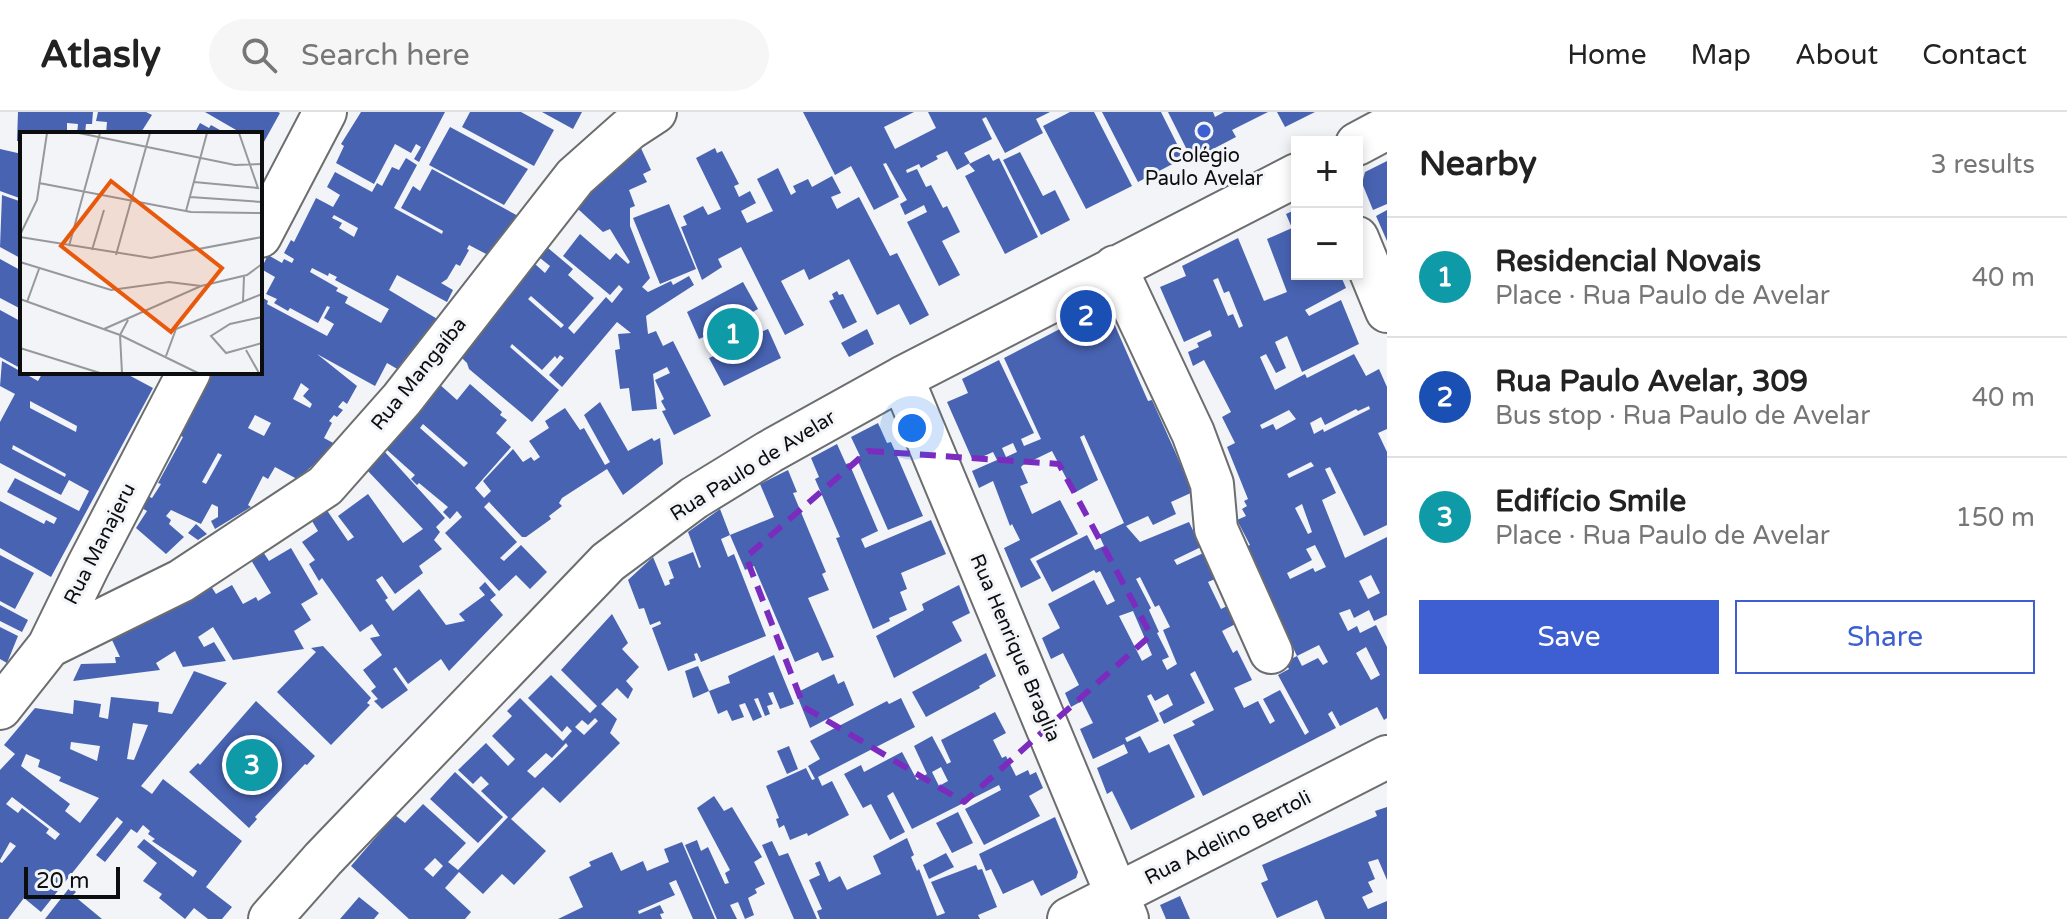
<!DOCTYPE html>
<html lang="en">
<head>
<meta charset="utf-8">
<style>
	:root { --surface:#fff; --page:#f6f6f6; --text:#222; --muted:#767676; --line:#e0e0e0; --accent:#3d5fd1 }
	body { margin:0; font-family:"Varela Round",sans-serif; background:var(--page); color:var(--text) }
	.controls { position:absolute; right:24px; top:24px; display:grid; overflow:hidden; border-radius:0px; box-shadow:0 4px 12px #0003 }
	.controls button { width:72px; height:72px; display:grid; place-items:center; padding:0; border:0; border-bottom:2px solid var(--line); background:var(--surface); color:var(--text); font:40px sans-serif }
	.scale { position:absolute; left:24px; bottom:20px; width:96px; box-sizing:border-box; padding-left:8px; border:4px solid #0c0d0e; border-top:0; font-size:22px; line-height:28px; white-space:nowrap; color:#0c0d0e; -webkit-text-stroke:6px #f2f4f7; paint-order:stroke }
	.you { position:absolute; left:912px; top:316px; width:28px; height:28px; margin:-20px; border:6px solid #fff; border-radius:50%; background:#1a73e8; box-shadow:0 0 0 12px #1a73e833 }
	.badge { display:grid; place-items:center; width:52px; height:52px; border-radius:50%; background:var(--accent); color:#fff; font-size:26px; font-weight:700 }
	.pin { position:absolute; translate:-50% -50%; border:4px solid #fff; box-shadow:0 2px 8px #0006 }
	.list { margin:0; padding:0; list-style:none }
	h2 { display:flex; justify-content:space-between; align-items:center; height:104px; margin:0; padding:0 32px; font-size:34px }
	h2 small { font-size:26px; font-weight:400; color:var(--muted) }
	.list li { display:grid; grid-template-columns:52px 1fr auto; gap:24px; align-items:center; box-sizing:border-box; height:120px; padding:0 32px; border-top:2px solid var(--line) }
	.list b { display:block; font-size:30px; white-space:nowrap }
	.list p { margin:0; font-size:26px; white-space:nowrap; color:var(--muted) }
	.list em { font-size:26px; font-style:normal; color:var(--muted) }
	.actions { display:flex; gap:16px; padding:24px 32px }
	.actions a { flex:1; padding:18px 0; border:2px solid var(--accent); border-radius:0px; text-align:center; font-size:28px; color:var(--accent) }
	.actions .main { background:var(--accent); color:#fff }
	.icon { flex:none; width:44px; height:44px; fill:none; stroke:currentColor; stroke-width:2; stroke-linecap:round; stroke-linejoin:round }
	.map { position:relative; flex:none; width:1387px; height:807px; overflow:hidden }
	header { display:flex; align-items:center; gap:48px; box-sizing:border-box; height:112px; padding:0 40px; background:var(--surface); border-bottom:2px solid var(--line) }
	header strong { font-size:38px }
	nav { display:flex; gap:44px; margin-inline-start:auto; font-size:28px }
	.search { width:560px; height:72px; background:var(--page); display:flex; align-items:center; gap:20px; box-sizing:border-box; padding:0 28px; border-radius:44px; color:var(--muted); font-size:30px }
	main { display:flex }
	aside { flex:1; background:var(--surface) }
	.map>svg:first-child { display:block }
	.building { fill:#4863b2; fill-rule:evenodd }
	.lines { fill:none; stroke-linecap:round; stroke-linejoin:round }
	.minor-casing { stroke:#6c6d6f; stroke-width:46 }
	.minor { stroke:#fff; stroke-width:42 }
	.marked { fill:none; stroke:#7b2cbf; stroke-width:6; stroke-dasharray:16 10; stroke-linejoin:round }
	.poi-dot { fill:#3d5fd1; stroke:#f2f4f7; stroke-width:3 }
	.labels { text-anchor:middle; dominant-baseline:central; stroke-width:6; stroke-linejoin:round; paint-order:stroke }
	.poi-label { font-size:20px; fill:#0c0d0e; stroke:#f2f4f7 }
	.street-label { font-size:20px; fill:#0c0d0e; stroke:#f2f4f7 }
	.inset-road { fill:none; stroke:#96989a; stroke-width:2 }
	.view { fill:#e8590c; fill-opacity:0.15; stroke:#e8590c; stroke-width:4 }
	.inset-edge { fill:none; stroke:#0c0d0e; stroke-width:4 }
</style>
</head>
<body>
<header>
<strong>Atlasly</strong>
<div class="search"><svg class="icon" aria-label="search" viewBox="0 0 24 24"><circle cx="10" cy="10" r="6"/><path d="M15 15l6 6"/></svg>Search here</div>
<nav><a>Home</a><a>Map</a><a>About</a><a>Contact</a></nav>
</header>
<main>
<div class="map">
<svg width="1387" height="807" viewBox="0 0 1387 807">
	<rect width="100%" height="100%" fill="#f2f4f7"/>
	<path class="building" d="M 18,0 L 93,0 L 92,12 L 86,12 L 85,22 L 77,22 L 78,12 L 67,11 L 67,22 L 22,22 L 22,29 L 17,29 Z
		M 98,0 L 146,0 L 152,3 L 140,22 L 106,22 L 107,10 L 96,9 Z
		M 205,0 L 278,0 L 280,1 L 260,37 L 260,22 L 243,22 Z
		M 361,0 L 445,0 L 419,50 L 414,47 L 421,35 L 416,32 L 411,41 L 395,32 L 374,72 L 336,51 L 344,34 L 341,32 Z
		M 470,0 L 521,0 L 554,18 L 534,54 L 462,15 Z
		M 542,0 L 582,0 L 573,17 Z
		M 803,0 L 914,0 L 884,15 L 895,37 L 936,16 L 928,0 L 1050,0 L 1036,7 L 1043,21 L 1005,41 L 986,5 L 982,7 L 992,27 L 964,41 L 970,51 L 957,58 L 947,39 L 936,44 L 938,47 L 921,56 L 919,52 L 906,58 L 907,61 L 917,57 L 926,75 L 931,73 L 943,96 L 947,94 L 960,120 L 942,129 L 960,163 L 939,174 L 907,110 L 927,100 L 924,93 L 905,103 L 900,92 L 907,88 L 886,51 L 883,52 L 899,85 L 874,98 L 851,54 L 835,63 Z
		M 1070,0 L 1094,0 L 1132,74 L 1086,97 L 1043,14 Z
		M 1102,0 L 1161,0 L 1184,46 L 1138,70 Z
		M 1168,0 L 1213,0 L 1215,5 L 1224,0 L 1268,0 L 1232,18 L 1236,25 L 1192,48 Z
		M 1277,0 L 1315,0 L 1285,15 Z
		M 200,11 L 209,16 L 211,13 L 227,22 L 194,22 Z
		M 450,15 L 528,57 L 504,93 L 429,53 Z
		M 640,34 L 651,58 L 643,62 L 647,70 L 629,78 L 635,94 L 630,96 L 630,114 L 650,166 L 642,175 L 648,180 L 671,169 L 673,173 L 689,164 L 694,173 L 646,204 L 648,222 L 656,219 L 663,234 L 673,229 L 711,304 L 674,323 L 662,299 L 666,298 L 661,289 L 664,287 L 655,268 L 670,261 L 667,255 L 653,262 L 657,297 L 632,299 L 629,276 L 620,277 L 615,238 L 620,237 L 618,222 L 631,221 L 617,210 L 562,275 L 549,263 L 564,246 L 560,243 L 557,247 L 555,244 L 542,258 L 512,232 L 510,235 L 559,278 L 532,310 L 469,257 L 467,251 L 460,244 L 535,152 L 545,161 L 550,154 L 540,146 L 548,136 L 573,157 L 568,163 L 594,186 L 568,216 L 574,222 L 606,185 L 612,191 L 623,177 L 619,173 L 610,183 L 563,144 L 580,122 L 610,148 L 616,141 L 628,152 L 630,150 L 610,117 L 603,120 L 578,97 L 614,52 ZM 531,184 L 564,213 L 561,216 L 528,187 Z
		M 715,36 L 717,41 L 722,39 L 739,72 L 734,74 L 739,85 L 750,79 L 756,91 L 741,99 L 747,111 L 773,99 L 757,67 L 778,56 L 791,83 L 796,80 L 793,74 L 808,67 L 812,75 L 832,64 L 841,81 L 831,85 L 837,97 L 859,85 L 890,144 L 897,141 L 929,203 L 910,213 L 899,192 L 877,203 L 849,147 L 809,168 L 804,157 L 781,169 L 804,213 L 785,223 L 741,135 L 718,147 L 722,155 L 702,168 L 681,115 L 687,113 L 683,104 L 703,94 L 708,103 L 721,97 L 696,46 Z
		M 0,37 L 22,42 L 22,87 L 0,79 Z
		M 1020,40 L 1043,84 L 1055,78 L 1070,108 L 1041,123 L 1003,48 Z
		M 989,42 L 993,49 L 999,46 L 1038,125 L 1005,142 L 965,64 L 975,59 L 969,52 Z
		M 406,46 L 417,53 L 394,96 L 442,122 L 443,119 L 401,96 L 413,74 L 420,79 L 432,57 L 520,105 L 490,144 L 469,133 L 467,137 L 469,138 L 460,154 L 456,152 L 447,167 L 441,171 L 453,178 L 447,190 L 397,163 L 389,178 L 439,208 L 399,258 L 387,251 L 375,274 L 317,242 L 357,274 L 347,292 L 343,289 L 338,295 L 343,298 L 337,305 L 334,303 L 329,309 L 332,311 L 324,326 L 337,333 L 297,367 L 275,355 L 268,367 L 263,364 L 248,393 L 251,395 L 215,417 L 211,409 L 218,405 L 218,395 L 212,392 L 201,412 L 171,398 L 166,404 L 171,408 L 169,412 L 184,425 L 166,442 L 136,416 L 147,399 L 135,392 L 141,381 L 152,386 L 161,372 L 158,371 L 183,325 L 174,320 L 206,260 L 260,260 L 260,184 L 268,189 L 267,192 L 327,224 L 334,212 L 324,206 L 330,195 L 327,194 L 318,211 L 290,196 L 288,199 L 274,191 L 277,187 L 266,182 L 275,165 L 261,157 L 268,143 L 282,151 L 284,147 L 292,151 L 294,147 L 284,141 L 291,128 L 294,130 L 316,86 L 333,95 L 340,83 L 327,75 L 335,60 L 372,80 L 377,71 L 382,74 L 392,55 L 399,58 ZM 334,103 L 358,116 L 354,125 L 339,116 L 342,111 L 332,106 ZM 312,156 L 328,164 L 329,161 L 337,165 L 335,168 L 389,197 L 381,211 L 345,191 L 348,185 L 336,179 L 338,176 L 310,160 ZM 301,271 L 309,277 L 303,284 L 312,292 L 310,296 L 293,287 ZM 255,303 L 271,311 L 264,324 L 248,316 ZM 218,341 L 222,343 L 206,372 L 202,370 Z
		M 1387,49 L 1387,92 L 1373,98 L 1362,71 L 1365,60 Z
		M 2,83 L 22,90 L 22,147 L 0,135 Z
		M 669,92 L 696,157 L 660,172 L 633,106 Z
		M 1297,97 L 1297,162 L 1340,162 L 1346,176 L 1305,198 L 1309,204 L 1341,188 L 1359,232 L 1302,260 L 1287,224 L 1275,230 L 1286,256 L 1276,261 L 1266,242 L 1260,245 L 1275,278 L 1305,262 L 1307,266 L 1354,242 L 1366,264 L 1379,257 L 1387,275 L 1387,317 L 1378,321 L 1387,340 L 1387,413 L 1364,424 L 1330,355 L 1325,357 L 1336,381 L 1322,388 L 1345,446 L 1387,425 L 1387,503 L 1374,509 L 1369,498 L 1354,506 L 1350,497 L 1339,501 L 1348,519 L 1357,514 L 1360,521 L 1376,513 L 1387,535 L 1387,606 L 1384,608 L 1377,595 L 1340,614 L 1332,599 L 1328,602 L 1336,616 L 1203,684 L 1173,623 L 1195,613 L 1192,609 L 1214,598 L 1195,559 L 1190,562 L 1205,591 L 1164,612 L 1159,601 L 1173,593 L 1168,582 L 1155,589 L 1151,582 L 1147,584 L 1159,609 L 1125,626 L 1127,630 L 1140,624 L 1149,641 L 1169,632 L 1195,685 L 1131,718 L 1112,679 L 1107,682 L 1097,656 L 1128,641 L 1124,632 L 1093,647 L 1080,617 L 1093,611 L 1082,589 L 1071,595 L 1065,581 L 1079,573 L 1063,541 L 1051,547 L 1042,526 L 1060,516 L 1048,492 L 1094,468 L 1107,493 L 1115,489 L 1100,459 L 1096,461 L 1094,458 L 1052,480 L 1036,449 L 1087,423 L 1095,438 L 1104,434 L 1099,423 L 1124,411 L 1084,323 L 1080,325 L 1098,368 L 1074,381 L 1052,339 L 1023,353 L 1021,355 L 1028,371 L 1020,374 L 1032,402 L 1060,388 L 1078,422 L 1030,447 L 1041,466 L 1021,476 L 1004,436 L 1020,428 L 1012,412 L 1010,414 L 993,369 L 979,376 L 972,359 L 997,348 L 993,340 L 973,349 L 947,290 L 968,281 L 962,267 L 999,248 L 1034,321 L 1021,327 L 1024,334 L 1041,327 L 1004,246 L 1106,193 L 1148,289 L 1152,288 L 1193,380 L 1171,390 L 1176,402 L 1153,413 L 1148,404 L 1126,414 L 1140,430 L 1189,410 L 1201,435 L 1174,448 L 1177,453 L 1210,438 L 1222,464 L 1208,470 L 1221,497 L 1235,490 L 1243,508 L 1222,519 L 1233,541 L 1237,538 L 1252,568 L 1234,576 L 1244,596 L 1258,589 L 1270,612 L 1275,609 L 1263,587 L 1280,578 L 1305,623 L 1309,620 L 1278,563 L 1289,557 L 1285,550 L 1297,544 L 1302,554 L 1318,546 L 1323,553 L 1328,550 L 1319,533 L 1297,544 L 1263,473 L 1235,440 L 1250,433 L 1237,408 L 1246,404 L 1242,397 L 1247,394 L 1244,389 L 1248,387 L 1227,335 L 1235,331 L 1222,305 L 1231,300 L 1204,248 L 1193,254 L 1188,240 L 1199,235 L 1197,231 L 1212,224 L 1210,218 L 1184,230 L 1160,175 L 1186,164 L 1182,154 L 1238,126 L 1264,189 L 1287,180 L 1267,127 L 1292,116 L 1286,102 ZM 1218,166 L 1224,181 L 1229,179 L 1243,214 L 1239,216 L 1233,202 L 1228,204 L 1213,168 ZM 1369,294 L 1370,297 L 1324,320 L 1323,317 L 1314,322 L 1310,311 L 1321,305 L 1325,313 L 1356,297 L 1358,299 ZM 1289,298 L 1296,307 L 1276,318 L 1273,312 L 1262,317 L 1260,313 ZM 1013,331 L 1017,340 L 1006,345 L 1002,336 ZM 1311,350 L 1314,354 L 1289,366 L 1287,362 ZM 1302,392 L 1312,420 L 1308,422 L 1295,396 ZM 1315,433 L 1326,455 L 1315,460 L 1313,456 L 1290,467 L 1287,461 L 1312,448 L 1306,437 ZM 1371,463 L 1380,481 L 1368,487 L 1359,469 ZM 1140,465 L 1155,495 L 1159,493 L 1170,515 L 1163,518 L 1177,552 L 1167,558 L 1162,548 L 1169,545 L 1157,521 L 1159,520 L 1149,498 L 1151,496 L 1136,467 ZM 1133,499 L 1152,543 L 1142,549 L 1119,504 ZM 1366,535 L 1380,563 L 1371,568 L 1356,541 Z
		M 1387,98 L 1387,129 L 1376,104 Z
		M 0,147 L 22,159 L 21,197 L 0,186 Z
		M 743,170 L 758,197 L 751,201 L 761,220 L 768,217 L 781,246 L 724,274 L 709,246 L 716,243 L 706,224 L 699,227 L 687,200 Z
		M 837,179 L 839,183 L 843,182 L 857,210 L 843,217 L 829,189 L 834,187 L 832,182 Z
		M 0,198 L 22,210 L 20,256 L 0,245 Z
		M 867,217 L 874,232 L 849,245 L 841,231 Z
		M 2,249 L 38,269 L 43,260 L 123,260 L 153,276 L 51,465 L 0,436 L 0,389 L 44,412 L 46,408 L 54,412 L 57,406 L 7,380 L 15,366 L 79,399 L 89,379 L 69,368 L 61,383 L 0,351 L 0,310 L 15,282 L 0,274 ZM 30,289 L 77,314 L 76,320 L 30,296 ZM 13,333 L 66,362 L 65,365 L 12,337 Z
		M 438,271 L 457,288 L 470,272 L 502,300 L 500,303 L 507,308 L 496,321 L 511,335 L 475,376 L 484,386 L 491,379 L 483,369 L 513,337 L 523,350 L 531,345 L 534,349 L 540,345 L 529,329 L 549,316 L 545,309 L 565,296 L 580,318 L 584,316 L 605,353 L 610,350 L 584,303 L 600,290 L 628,339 L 652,326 L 654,329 L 660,326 L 663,352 L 623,383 L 607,357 L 562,386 L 559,391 L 562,394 L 549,404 L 551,407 L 526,425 L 522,425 L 489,390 L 484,395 L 517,430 L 500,446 L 504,449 L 521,433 L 547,460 L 530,477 L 516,463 L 499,479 L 445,421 L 462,405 L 457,399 L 450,407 L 443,400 L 448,395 L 419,371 L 417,373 L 411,367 L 415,363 L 386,337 ZM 423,312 L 468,351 L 464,355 L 420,316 Z
		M 878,311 L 887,331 L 891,330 L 923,404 L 888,418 L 856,345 L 860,344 L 851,325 Z
		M 837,332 L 846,352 L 849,351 L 878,419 L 861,427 L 865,436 L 931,408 L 946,442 L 901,461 L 907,477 L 900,480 L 907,498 L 889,506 L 890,509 L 873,517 L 836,426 L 840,425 L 815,367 L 819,365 L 811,346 Z
		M 384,339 L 445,406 L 436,415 L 440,420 L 434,428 L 442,437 L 419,454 L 423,461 L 395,482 L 382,464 L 376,468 L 388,486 L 385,488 L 393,499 L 419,477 L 446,513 L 465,509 L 459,502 L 485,483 L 479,476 L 485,470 L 496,483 L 490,488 L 503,503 L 449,559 L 441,547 L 408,572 L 396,555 L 393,557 L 408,578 L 382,597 L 374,589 L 378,587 L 371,579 L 376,575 L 363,558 L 382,543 L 370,526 L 380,524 L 372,512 L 360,520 L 322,466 L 319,469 L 309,452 L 315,448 L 302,430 L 318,419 L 309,404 L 324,394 L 348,429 L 354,425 L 338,404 L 368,382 L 403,431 L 423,417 L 366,357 Z
		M 788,358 L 797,380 L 793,381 L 826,460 L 822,462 L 829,478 L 808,486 L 834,545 L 822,549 L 818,540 L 795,550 L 754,454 L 745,458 L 730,423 L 721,427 L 728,445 L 734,442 L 766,524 L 701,550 L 697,541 L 694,542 L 696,548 L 668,559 L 652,516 L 661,512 L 660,509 L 650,513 L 644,496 L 639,497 L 628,468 L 653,445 L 665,474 L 670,472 L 669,468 L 674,466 L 668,450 L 693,440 L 699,456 L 701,455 L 688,420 L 720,397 L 730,423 L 774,405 L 760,372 Z
		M 196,412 L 207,422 L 198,428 L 188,421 Z
		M 260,435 L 269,449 L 291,436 L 318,482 L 301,492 L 311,508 L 294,519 L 304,537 L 233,548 L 213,515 L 198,525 L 204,535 L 214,530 L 226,549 L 183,555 L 175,539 L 156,551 L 160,558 L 73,569 L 81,552 L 116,551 L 115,545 L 120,545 L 112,528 L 207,468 L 216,482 L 232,473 L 243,492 L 256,485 L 258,489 L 271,481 L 248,443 Z
		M 0,443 L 34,461 L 15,497 L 0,489 Z
		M 959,473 L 970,501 L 952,510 L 962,529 L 894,566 L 876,524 L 924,498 L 922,492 Z
		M 0,493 L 28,508 L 22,520 L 0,509 Z
		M 612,502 L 628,531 L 622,537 L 639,555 L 626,569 L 633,577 L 628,587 L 617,576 L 601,592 L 617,607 L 610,621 L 620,631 L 560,691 L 543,675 L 511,707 L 546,739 L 514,773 L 502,762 L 483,782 L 459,760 L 445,776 L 471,800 L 465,807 L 409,807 L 351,754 L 395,703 L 405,711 L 423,692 L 466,731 L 448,750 L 458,758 L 508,705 L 481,679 L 489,672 L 481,664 L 473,672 L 458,658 L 486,631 L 508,654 L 515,647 L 492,624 L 512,604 L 507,599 L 520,586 L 563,629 L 572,619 L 567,614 L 562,620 L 528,586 L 551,563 L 590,601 L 597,594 L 561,558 ZM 595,606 L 598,609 L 584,623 L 575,615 L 582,608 L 588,613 ZM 566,631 L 568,634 L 535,666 L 527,659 L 546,641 L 552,646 ZM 435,746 L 443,754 L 433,765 L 424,757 Z
		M 0,515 L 18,524 L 7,551 L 0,547 Z
		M 323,534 L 371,586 L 367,591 L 370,593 L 331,633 L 277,580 L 316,540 L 311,536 Z
		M 986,541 L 996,564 L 979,574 L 980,576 L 926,605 L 912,580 Z
		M 774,543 L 794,592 L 780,597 L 773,580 L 768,581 L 773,592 L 767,594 L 770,602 L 765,604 L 758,586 L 754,587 L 762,605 L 753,609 L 745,591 L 739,593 L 744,605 L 732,609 L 727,598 L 718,602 L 709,579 L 730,571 L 728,564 Z
		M 698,554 L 709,579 L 693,586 L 685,559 Z
		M 194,559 L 227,571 L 141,674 L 152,682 L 163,667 L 242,729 L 206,775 L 232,795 L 222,807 L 208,807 L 194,796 L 185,807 L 159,786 L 162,782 L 143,769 L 157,751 L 137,735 L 144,727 L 193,765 L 197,759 L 152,729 L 155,727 L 148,722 L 150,719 L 143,713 L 137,721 L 131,717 L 105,750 L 96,743 L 123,710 L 117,705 L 41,800 L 24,786 L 8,807 L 0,807 L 0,750 L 2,751 L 16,734 L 10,730 L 0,748 L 0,658 L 15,642 L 4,633 L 35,596 L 73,602 L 74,588 L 101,592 L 99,605 L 108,607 L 111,585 L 159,590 L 158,600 L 172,602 ZM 133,611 L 148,613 L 134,648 L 127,647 ZM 71,630 L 100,634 L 97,649 L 70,637 ZM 26,642 L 40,648 L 38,655 L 61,665 L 59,669 L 99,686 L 80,711 L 65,699 L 70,692 L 21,654 ZM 12,685 L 60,722 L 55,728 L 46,721 L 49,717 L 22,696 L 18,701 L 6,692 Z
		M 834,562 L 838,572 L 844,569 L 854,593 L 810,616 L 796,581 Z
		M 901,586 L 915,615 L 818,665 L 822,674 L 832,669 L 849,703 L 808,724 L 807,721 L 790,728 L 784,713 L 779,716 L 776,707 L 779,706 L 766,674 L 806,656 L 812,668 L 815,667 L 808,654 L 820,647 L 810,629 L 887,589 L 889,592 Z
		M 256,589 L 315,644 L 307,653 L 305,652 L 255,705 L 257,707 L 249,716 L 189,660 L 198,651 L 200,653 Z
		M 995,600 L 1006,621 L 993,628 L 1002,646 L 1006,644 L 1016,664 L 1028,658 L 1030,663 L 1036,660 L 1043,676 L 1029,684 L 1040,704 L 984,733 L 965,697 L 1001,678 L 999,673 L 912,717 L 893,680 L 887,684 L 905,720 L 890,728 L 871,692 L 863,696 L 844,662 L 861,653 L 864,660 L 902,640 L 917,668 L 927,662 L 914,634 L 932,624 L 947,652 L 951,650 L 941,628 ZM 941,655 L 948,669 L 939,674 L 932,660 Z
		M 789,634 L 798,657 L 787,662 L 777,639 Z
		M 455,660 L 503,705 L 478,731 L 430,687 Z
		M 714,684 L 724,699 L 732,695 L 762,745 L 754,750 L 765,772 L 755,777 L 757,781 L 748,786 L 754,803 L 745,807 L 738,790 L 730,793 L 737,807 L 717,807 L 685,733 L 697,728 L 701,739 L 708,735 L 725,772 L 729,771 L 725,761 L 730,758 L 697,696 Z
		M 1387,695 L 1387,768 L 1378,747 L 1368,750 L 1375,767 L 1368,770 L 1373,780 L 1362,785 L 1368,797 L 1387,789 L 1387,807 L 1325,807 L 1317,788 L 1277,806 L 1261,771 L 1268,768 L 1262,753 L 1377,704 L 1375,699 Z
		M 958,700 L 973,731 L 952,741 L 936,711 Z
		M 1055,705 L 1078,760 L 1076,766 L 1041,784 L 1033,768 L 1003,782 L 991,757 L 986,759 L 979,742 Z
		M 907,726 L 914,743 L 911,745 L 917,759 L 919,757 L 937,804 L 945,801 L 931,770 L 976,753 L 978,758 L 982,757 L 997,795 L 978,803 L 980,807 L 820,807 L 817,799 L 822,797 L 809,768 L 820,763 L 815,751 L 820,749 L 829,770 L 840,764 L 847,778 L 881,762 L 873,744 Z
		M 772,729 L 779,744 L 788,741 L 817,807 L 794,807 L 762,733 Z
		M 682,730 L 715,807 L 693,807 L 676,768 L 669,771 L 675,783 L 638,799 L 639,802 L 660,793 L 664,801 L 660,802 L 662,807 L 558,807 L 583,795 L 569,765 L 591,754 L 589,750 L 612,740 L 621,759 L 643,749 L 647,759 L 669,750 L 664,737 Z
		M 946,741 L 954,755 L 929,767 L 923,753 Z
		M 70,775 L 76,780 L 73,783 L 102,807 L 45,807 Z
		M 1180,784 L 1190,807 L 1166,807 L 1160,793 Z
		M 359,785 L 379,801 L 374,807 L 340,807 Z"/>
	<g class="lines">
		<g class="minor-casing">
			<path id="minor" d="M 1357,32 L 1387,16
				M 260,124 L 325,0
				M 1357,126 L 1387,199
				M 1115,155 L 1193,321 L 1212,372 L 1216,417 L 1271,540
				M 902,266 L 1127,807
				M 49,534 L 181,469 L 325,374 L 402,287 L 575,65 L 629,17 L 655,0
				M 0,596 L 49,534 L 88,454 L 189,260
				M 270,807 L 323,747 L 608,450 L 694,386 L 769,340 L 902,266 L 1297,63
				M 1069,807 L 1387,645"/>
		</g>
		<use href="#minor" class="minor"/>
	</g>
	<path class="marked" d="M 868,339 L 1059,352 L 1151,523 L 964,690 L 804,595 L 746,445 Z"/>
	<circle class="poi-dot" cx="1204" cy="19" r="8"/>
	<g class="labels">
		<g class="poi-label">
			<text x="1204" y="44">Colégio<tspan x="1204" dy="23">Paulo Avelar</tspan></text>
		</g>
		<g class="street-label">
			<text transform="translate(419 262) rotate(-51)">Rua Mangaíba</text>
			<text transform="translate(753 354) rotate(-32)">Rua Paulo de Avelar</text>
			<text transform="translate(100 432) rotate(-63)">Rua Manajeru</text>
			<text transform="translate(1015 536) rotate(67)">Rua Henrique Braglia</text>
			<text transform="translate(1228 726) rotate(-27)">Rua Adelino Bertoli</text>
		</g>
	</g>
	<g transform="translate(20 20)">
		<rect width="242" height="242" fill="#f2f4f7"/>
		<path class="inset-road" d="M 59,1 L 215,33 L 242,32M 174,50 L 238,56 L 219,1M 19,51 L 171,80 L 242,81M 170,65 L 242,70M 166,79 L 187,1M 0,103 L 17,68 L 27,1M 0,105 L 131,126 L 242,105M 49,114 L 80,1M 72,118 L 84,78M 96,123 L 130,1M 0,130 L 91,158 L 149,150 L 181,154M 0,167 L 100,203 L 178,241M 223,169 L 224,145M 7,170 L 19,137M 242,185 L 210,192 L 191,204 L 206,221 L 242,211M 84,197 L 181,154 L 227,143 L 242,132M 0,216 L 80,241M 226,218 L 239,241M 146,224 L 156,197 L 242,162M 102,241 L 100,203 L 108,188"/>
		<path class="view" d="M 91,49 L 202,136 L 151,200 L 41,114 Z"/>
		<rect width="242" height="242" class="inset-edge"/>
	</g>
</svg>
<div class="controls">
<button>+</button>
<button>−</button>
</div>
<div class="scale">20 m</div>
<div class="you"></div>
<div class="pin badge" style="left:733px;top:222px;background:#0f9aa8">1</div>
<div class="pin badge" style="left:1086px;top:204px;background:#1a4fb4">2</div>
<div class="pin badge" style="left:252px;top:653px;background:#0f9aa8">3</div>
</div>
<aside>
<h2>Nearby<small>3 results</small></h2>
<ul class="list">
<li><span class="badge" style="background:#0f9aa8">1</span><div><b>Residencial Novais</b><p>Place · Rua Paulo de Avelar</p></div><em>40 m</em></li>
<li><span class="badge" style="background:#1a4fb4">2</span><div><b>Rua Paulo Avelar, 309</b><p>Bus stop · Rua Paulo de Avelar</p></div><em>40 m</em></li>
<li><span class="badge" style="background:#0f9aa8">3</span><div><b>Edifício Smile</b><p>Place · Rua Paulo de Avelar</p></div><em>150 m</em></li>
</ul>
<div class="actions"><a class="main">Save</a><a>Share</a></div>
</aside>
</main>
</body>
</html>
